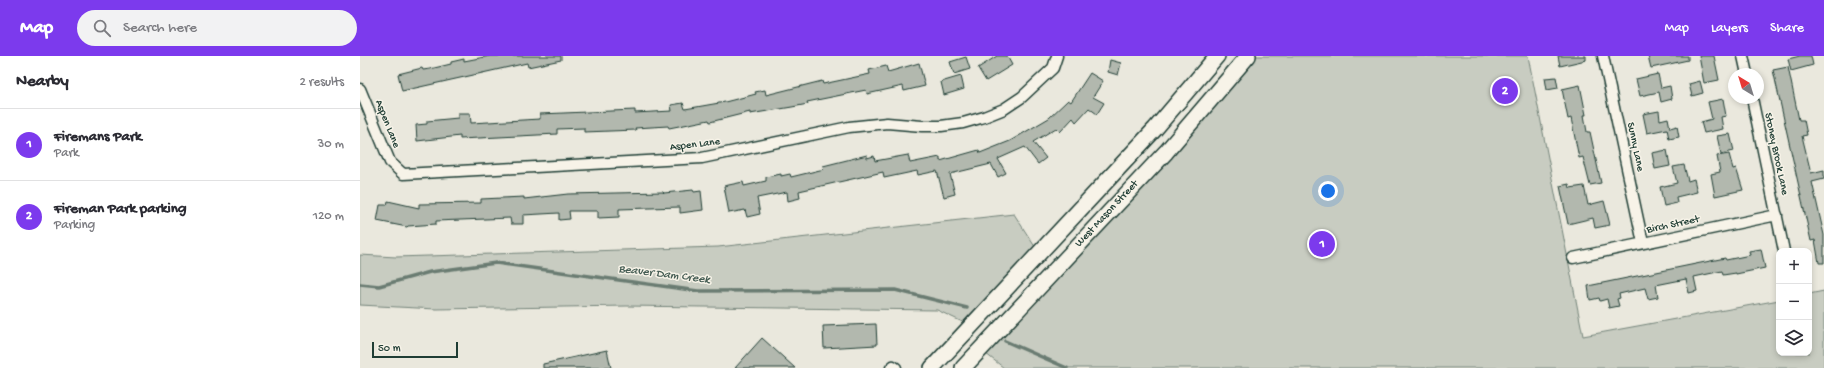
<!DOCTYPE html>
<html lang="en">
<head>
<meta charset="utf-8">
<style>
	:root { --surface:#fff; --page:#f2f2f3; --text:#2b2b33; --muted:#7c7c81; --line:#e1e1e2; --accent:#7c3aed }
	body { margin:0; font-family:"Gochi Hand",sans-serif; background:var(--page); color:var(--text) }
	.controls { position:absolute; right:12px; bottom:12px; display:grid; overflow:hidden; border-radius:8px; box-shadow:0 2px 6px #0003 }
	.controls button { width:36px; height:36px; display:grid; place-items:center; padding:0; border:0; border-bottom:1px solid var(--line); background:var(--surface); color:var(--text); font:20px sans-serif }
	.compass { position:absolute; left:1368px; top:12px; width:36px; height:36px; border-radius:50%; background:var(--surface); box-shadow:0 2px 6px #0003; rotate:322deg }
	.scale { position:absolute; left:12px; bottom:10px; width:86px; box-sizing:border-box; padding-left:4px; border:2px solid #1f3d34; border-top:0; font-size:11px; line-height:14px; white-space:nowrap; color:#1f3d34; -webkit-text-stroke:3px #f7f3e8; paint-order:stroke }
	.you { position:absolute; left:968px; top:135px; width:14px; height:14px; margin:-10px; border:3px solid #fff; border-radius:50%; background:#1a73e8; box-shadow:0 0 0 6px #1a73e833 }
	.badge { display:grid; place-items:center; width:26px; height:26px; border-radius:50%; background:var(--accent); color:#fff; font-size:13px; font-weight:700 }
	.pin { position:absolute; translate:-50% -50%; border:2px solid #fff; box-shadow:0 1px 4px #0006 }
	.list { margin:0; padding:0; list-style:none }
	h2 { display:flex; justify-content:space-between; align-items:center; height:52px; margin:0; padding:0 16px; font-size:17px }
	h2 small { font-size:13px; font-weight:400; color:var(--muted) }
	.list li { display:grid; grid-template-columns:26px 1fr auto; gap:12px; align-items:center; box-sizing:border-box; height:72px; padding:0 16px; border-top:1px solid var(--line) }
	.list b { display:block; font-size:15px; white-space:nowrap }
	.list p { margin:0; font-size:13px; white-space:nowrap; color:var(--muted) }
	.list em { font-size:13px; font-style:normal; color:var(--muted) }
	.icon { flex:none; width:22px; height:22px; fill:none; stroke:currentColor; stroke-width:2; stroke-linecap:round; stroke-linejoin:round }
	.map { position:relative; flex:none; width:1464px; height:312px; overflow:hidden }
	header { display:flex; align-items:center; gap:24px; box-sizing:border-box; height:56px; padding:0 20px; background:var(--accent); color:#fff }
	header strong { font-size:19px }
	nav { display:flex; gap:22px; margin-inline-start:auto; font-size:14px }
	.search { width:280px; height:36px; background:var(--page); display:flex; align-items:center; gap:10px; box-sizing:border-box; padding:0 14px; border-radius:22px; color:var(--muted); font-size:15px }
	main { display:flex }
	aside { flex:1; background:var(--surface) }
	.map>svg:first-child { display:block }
	.green { fill:#c8ccc1; stroke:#74847a }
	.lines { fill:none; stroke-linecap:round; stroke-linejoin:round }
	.stream { stroke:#6a7c72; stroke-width:3.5 }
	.building { fill:#b2b8ae; stroke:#1f3d34 }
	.minor-casing { stroke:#1f3d34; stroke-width:13 }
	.primary-casing { stroke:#1f3d34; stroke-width:18 }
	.minor { stroke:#f7f3e8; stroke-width:10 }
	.primary { stroke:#f7f3e8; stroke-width:15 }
	.labels { text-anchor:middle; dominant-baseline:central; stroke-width:3; stroke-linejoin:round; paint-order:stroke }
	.street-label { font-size:11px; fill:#1f3d34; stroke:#f7f3e8 }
	.water-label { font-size:12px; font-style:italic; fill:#445c53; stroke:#f7f3e8 }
</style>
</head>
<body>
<header>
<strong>Map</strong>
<div class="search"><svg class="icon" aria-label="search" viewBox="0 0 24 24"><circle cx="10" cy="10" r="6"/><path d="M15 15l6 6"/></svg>Search here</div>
<nav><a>Map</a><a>Layers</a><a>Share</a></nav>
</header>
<main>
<aside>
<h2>Nearby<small>2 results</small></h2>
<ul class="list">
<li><span class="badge">1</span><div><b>Firemans Park</b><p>Park</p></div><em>30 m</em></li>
<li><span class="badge">2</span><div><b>Fireman Park parking</b><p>Parking</p></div><em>120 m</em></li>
</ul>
</aside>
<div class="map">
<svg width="1464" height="312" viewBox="0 0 1464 312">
	<rect width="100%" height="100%" fill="#eae8dd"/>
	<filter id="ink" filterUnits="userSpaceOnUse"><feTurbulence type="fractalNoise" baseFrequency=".025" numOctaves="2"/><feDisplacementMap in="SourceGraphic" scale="8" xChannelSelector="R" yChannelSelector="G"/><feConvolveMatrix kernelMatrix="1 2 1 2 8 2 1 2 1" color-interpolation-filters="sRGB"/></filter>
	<g filter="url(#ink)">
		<path class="green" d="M 888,0 L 1168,0 L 1223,280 L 1419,244 L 1419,297 L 1449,297 L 1449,238 L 1464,235 L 1464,312 L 644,312 L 621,294 Z
			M 654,158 L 679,197 L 611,270 L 577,254 L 267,250 L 76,253 L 0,249 L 0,199 L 36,201 L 358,191 Z"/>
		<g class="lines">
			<path class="stream" d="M 0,228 L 19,230 L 70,216 L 136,207 L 338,235 L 535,234 L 607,252
				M 645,285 L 707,312"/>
		</g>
		<path class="building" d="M 130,0 L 201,0 L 201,4 L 168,11 L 167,7 L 42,35 L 38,18 L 62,12 L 63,14 L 70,13 L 91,8 L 91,6 L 104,3 L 104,5 Z
			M 637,0 L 647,0 L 652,9 L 626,25 L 618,12 Z
			M 1198,0 L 1226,0 L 1226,4 L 1200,10 Z
			M 1288,0 L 1328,0 L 1328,4 L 1291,12 Z
			M 1339,0 L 1354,0 L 1359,24 L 1344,27 Z
			M 1440,0 L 1451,0 L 1453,9 L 1431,15 L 1428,3 Z
			M 606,1 L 610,13 L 594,18 L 590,6 Z
			M 750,4 L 761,7 L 758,19 L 748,16 Z
			M 559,7 L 565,30 L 544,35 L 543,30 L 507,38 L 506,34 L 447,46 L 448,48 L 432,51 L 390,58 L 390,56 L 350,66 L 349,64 L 309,72 L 308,70 L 275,72 L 276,74 L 224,76 L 224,72 L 197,73 L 197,78 L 100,83 L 100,80 L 57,85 L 56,69 L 67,68 L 67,65 L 98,62 L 98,57 L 110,57 L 111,67 L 180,63 L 180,58 L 275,54 L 275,57 L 312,55 L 311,49 L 323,47 L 325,53 L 365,46 L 396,38 L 395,36 L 405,34 L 406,39 L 462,25 L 463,28 L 510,18 L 509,14 L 526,10 L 528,16 Z
			M 1428,11 L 1439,64 L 1444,64 L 1447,79 L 1442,80 L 1451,117 L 1464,114 L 1464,123 L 1452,126 L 1464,179 L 1464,207 L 1459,207 L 1455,184 L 1451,185 L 1413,14 Z
			M 730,17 L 743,25 L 733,41 L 744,47 L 737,58 L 729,52 L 716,66 L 713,62 L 700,76 L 696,72 L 673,86 L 686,102 L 678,108 L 665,91 L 638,103 L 646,117 L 638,121 L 631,108 L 590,118 L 595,138 L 584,141 L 577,115 L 558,119 L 557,115 L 524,122 L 523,116 L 439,135 L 440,142 L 428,145 L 427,136 L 397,142 L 400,158 L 387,161 L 385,154 L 369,157 L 364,130 L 383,126 L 384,130 L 406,125 L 406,121 L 421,118 L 421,120 L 430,118 L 431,121 L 464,113 L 463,110 L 507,99 L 507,102 L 514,100 L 515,105 L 548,99 L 550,107 L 580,101 L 580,105 L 619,94 L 620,97 L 650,85 L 689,62 L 708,44 L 711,46 Z
			M 1298,18 L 1301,32 L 1310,30 L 1312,43 L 1301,46 L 1299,36 L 1280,40 L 1276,23 Z
			M 601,20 L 604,33 L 584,39 L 581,26 Z
			M 1196,21 L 1198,32 L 1187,34 L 1185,22 Z
			M 1340,25 L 1343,37 L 1332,40 L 1329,28 Z
			M 1220,29 L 1226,59 L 1224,59 L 1227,76 L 1230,76 L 1241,127 L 1230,129 L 1223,101 L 1219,102 L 1211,62 L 1208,63 L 1202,33 Z
			M 1363,43 L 1366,60 L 1361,61 L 1363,73 L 1344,77 L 1341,66 L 1352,63 L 1348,46 Z
			M 1299,55 L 1300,64 L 1308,62 L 1310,72 L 1317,70 L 1319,81 L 1309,83 L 1307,73 L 1287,77 L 1283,58 Z
			M 1370,78 L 1374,95 L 1361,98 L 1357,80 Z
			M 1307,94 L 1310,110 L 1295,113 L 1292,97 Z
			M 1369,98 L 1373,113 L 1376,112 L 1383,134 L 1355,140 L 1351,118 L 1360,116 L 1357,100 Z
			M 1324,109 L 1328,125 L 1334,123 L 1337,136 L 1316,141 L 1317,147 L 1304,150 L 1300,131 L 1317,127 L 1313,111 Z
			M 1209,128 L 1210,132 L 1224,130 L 1228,149 L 1244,145 L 1250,169 L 1235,172 L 1233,162 L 1208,168 L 1200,130 Z
			M 333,134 L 334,136 L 341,135 L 343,154 L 320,157 L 320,151 L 259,153 L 259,161 L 238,162 L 238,155 L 209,155 L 210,163 L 199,164 L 199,157 L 163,159 L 163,168 L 151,168 L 150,162 L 76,165 L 76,168 L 48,170 L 47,171 L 17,165 L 20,149 L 27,149 L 28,145 L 59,152 L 59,148 L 121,147 L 121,143 L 164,141 L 164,143 L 208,138 L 303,136 L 304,137 Z
			M 1401,193 L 1405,212 L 1376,218 L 1376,217 L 1363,219 L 1362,215 L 1334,221 L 1337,235 L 1329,237 L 1326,223 L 1296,229 L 1298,241 L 1288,243 L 1285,232 L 1259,238 L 1260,242 L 1257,243 L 1259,250 L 1249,252 L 1247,243 L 1240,245 L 1239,242 L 1230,244 L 1228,230 L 1365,202 L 1366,204 L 1390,199 L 1389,195 Z
			M 516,268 L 517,289 L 464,292 L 463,270 Z
			M 402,282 L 435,312 L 375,312 Z
			M 247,294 L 251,312 L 183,312 L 183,308 Z"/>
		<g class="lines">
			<g class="minor-casing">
				<path id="minor" d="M 1243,0 L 1283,187
					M 1383,0 L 1387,18
					M 0,33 L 30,106 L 43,118 L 342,102 L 489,71 L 527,67 L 562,70 L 581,70 L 603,67 L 624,61 L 644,53 L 662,41 L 693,12 L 697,0
					M 1392,42 L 1424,195
					M 1213,202 L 1417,159
					M 531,312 L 533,310 L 536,312"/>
			</g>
			<g class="primary-casing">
				<path id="primary" d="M 572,312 L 795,73 L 857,0
					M 603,312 L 806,96 L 888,0"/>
			</g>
			<use href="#minor" class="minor"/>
			<use href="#primary" class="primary"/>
		</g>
	</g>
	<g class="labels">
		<g class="street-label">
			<text transform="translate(27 68) rotate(68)">Aspen Lane</text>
			<text transform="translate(335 89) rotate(-7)">Aspen Lane</text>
			<text transform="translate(1275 91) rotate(78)">Sunny Lane</text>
			<text transform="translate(1416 98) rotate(78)">Stoney Brook Lane</text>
			<text transform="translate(747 158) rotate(-47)">West Mason Street</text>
			<text transform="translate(1313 169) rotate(-12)">Birch Street</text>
		</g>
		<g class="water-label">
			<text transform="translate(304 219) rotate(7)">Beaver Dam Creek</text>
		</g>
	</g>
</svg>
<div class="controls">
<button>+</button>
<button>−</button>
<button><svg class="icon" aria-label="layers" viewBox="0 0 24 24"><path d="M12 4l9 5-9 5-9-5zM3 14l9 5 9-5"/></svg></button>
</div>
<svg class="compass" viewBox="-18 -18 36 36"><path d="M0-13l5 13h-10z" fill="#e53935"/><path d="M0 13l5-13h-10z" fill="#7c7c81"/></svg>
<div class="scale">50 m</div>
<div class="you"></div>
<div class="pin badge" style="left:962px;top:188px">1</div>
<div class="pin badge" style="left:1145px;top:35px">2</div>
</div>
</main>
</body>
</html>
